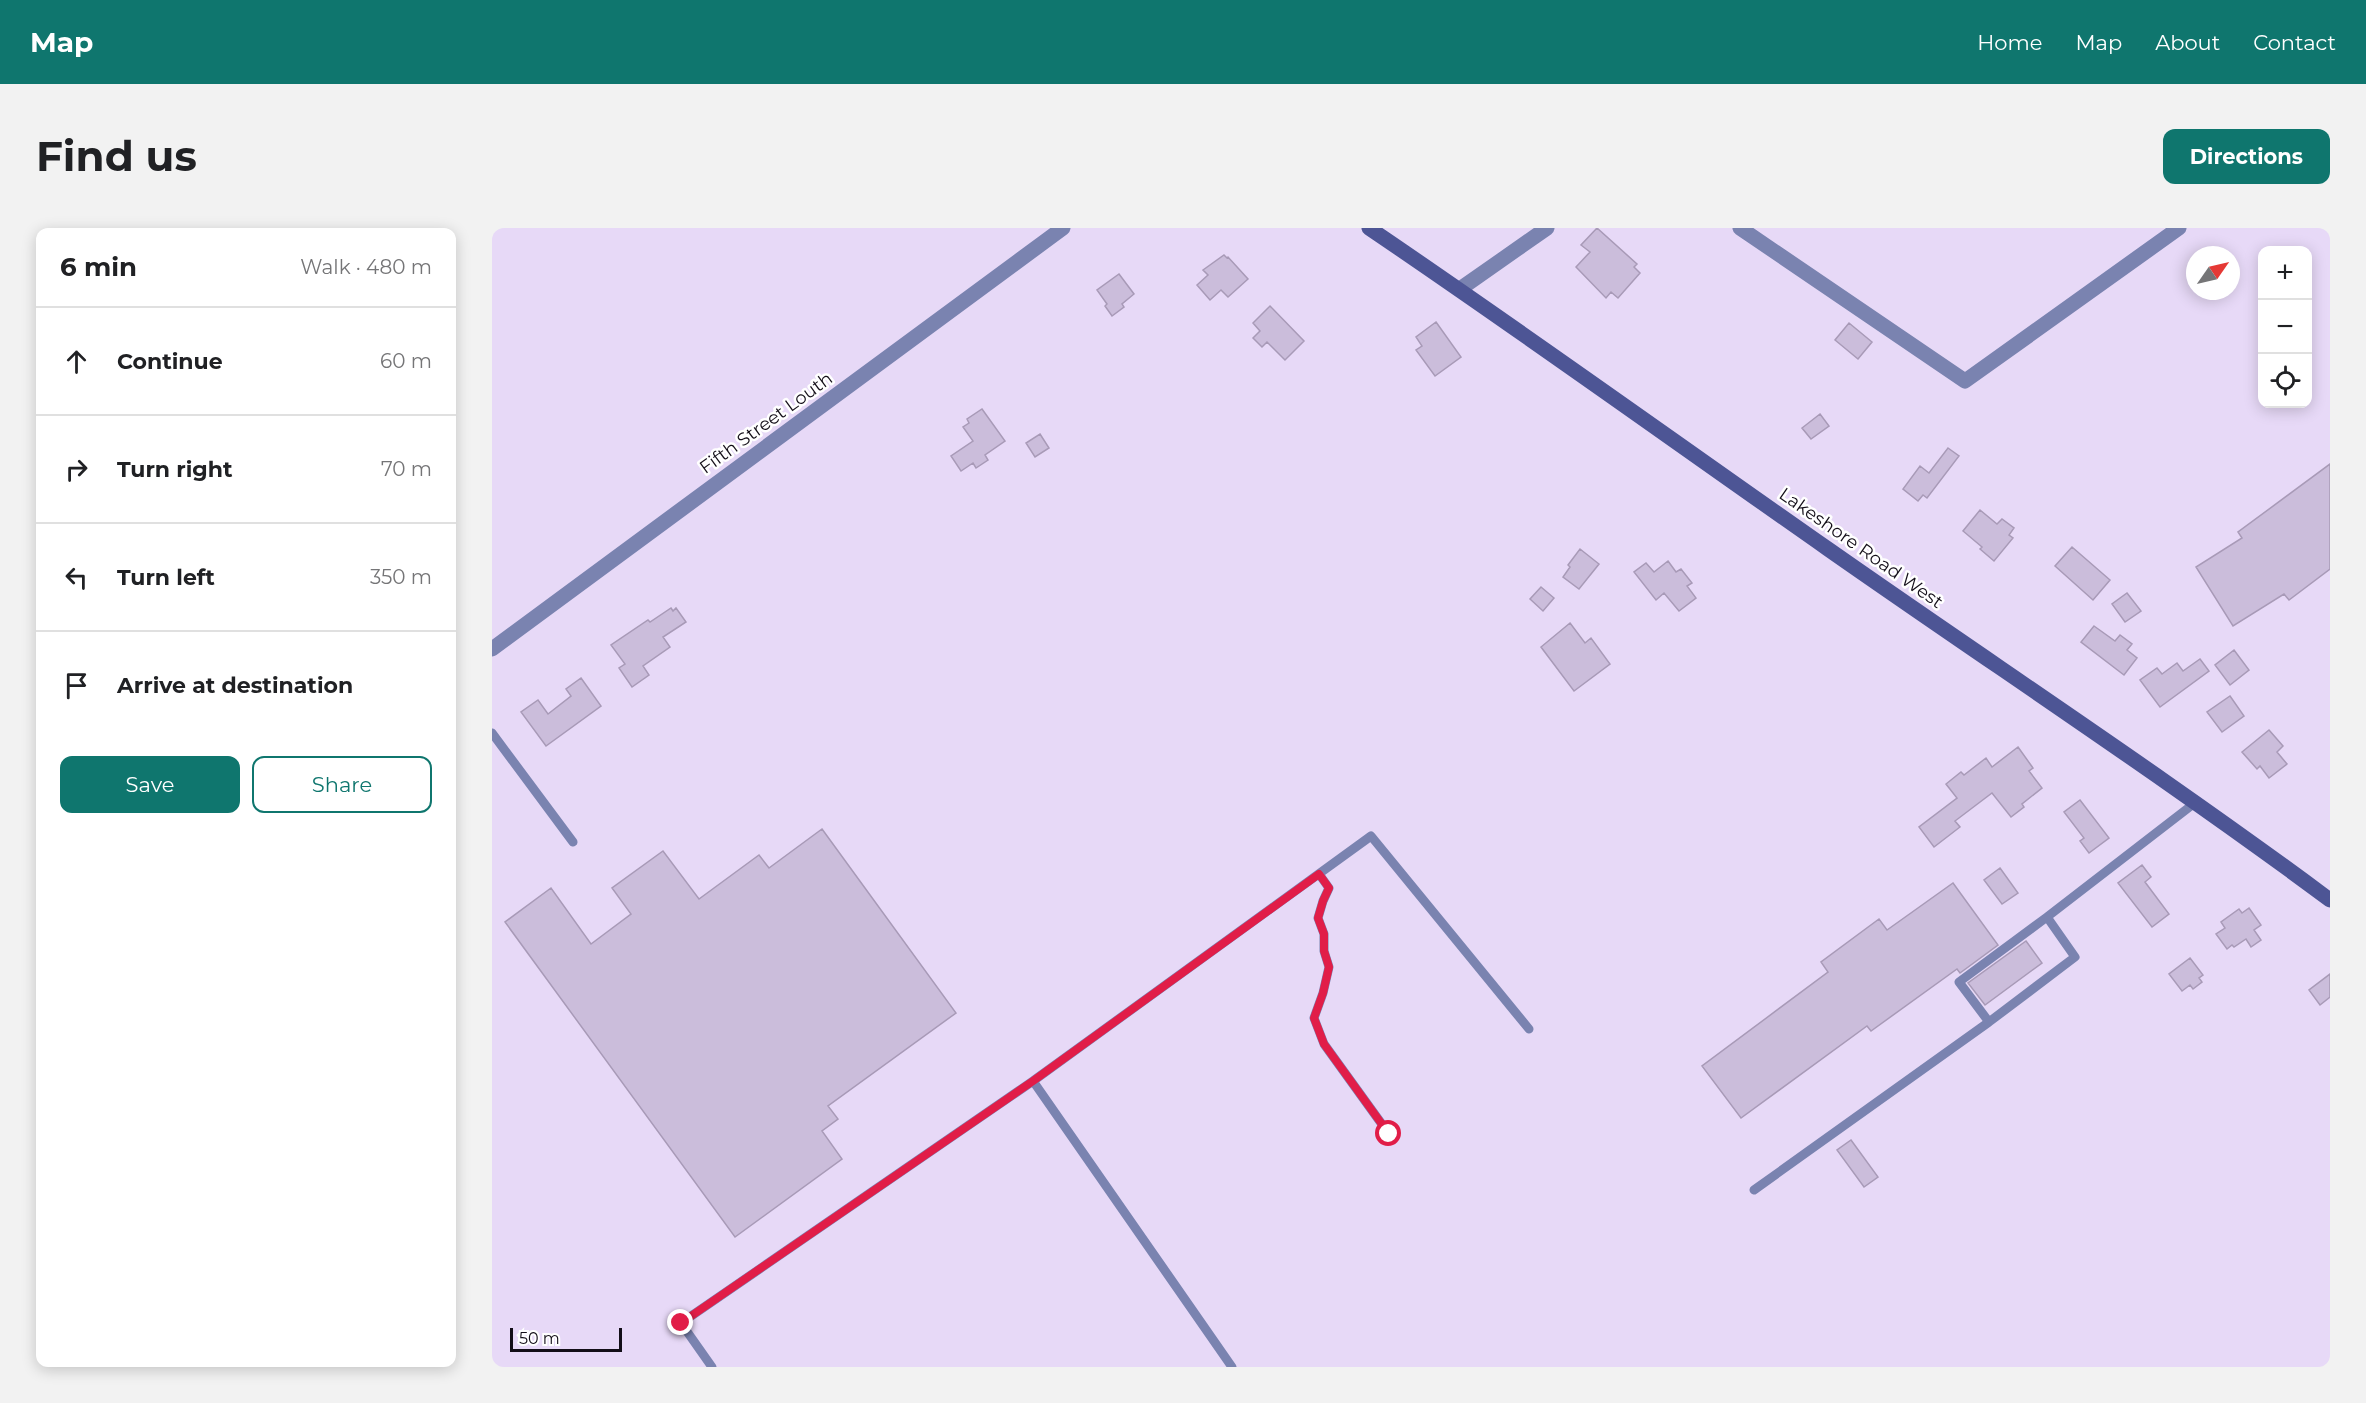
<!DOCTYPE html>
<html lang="en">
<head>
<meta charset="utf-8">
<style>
	:root { --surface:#fff; --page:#f2f2f2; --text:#202124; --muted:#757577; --line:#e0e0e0; --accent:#0f766e }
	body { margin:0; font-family:Montserrat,sans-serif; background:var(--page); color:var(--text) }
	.controls { position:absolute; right:18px; top:18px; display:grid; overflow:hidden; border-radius:12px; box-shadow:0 3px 15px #0003 }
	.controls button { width:54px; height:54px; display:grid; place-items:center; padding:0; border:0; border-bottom:2px solid var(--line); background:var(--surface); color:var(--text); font:30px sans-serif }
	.compass { position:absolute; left:1694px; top:18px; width:54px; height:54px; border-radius:50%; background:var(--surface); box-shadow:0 3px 15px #0003; rotate:56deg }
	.scale { position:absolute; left:18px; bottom:15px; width:112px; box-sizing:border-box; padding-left:6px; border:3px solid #130e18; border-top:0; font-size:16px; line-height:21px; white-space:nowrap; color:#130e18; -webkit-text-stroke:4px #fff; paint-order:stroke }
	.stop { position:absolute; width:18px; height:18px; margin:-14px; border:4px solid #e11d48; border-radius:50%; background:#fff }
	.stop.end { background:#e11d48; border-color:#fff; box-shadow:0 2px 6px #0008 }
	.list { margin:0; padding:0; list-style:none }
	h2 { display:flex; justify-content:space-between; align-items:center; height:78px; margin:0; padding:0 24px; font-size:26px }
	h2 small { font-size:20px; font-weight:400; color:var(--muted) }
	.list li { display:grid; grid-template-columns:39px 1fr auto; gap:18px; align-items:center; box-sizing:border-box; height:108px; padding:0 24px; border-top:2px solid var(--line) }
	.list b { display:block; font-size:22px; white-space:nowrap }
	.list em { font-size:20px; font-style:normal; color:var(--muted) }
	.actions { display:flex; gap:12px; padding:18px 24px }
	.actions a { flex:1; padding:14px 0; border:2px solid var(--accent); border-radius:12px; text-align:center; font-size:21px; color:var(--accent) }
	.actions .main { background:var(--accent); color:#fff }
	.icon { flex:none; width:33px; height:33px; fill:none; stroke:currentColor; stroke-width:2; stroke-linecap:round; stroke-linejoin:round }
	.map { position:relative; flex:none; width:1838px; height:1139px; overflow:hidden; border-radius:12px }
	header { display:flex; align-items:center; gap:36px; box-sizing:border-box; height:84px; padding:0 30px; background:var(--accent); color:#fff }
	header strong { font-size:28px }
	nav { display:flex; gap:33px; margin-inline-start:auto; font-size:21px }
	.intro { display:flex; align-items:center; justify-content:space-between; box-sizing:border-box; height:144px; padding:0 36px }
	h1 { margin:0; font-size:42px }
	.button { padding:15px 27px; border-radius:12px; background:var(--accent); color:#fff; font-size:21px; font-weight:700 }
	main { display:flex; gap:36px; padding:0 36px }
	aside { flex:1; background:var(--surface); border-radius:12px; box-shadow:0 3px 15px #0003 }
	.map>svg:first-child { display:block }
	.building { fill:#cbbddb; stroke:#a89ab7; stroke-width:1.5 }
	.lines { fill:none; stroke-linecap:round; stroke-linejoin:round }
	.service { stroke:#7a83b0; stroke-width:9 }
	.minor { stroke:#7a83b0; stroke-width:15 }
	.secondary { stroke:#4d5595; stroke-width:15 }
	.route { stroke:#e11d48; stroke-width:8 }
	.labels { text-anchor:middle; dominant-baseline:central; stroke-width:5; stroke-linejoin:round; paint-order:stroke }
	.street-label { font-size:18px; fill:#130e18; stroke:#fff }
</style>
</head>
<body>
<header>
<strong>Map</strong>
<nav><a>Home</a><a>Map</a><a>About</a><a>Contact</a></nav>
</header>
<div class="intro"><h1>Find us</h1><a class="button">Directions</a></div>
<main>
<aside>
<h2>6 min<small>Walk · 480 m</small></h2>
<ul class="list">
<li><svg class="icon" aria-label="ahead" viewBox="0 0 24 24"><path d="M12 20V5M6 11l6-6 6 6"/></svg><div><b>Continue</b></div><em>60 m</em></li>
<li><svg class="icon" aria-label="right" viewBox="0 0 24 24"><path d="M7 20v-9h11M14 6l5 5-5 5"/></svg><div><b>Turn right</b></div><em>70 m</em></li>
<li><svg class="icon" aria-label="left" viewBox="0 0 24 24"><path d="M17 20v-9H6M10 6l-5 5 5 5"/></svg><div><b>Turn left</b></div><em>350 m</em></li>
<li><svg class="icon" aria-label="arrive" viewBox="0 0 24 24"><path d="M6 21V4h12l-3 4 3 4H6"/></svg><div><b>Arrive at destination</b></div></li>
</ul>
<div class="actions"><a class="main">Save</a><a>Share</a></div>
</aside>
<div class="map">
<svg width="1838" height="1139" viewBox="0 0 1838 1139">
	<rect width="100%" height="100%" fill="#e7d9f7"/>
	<path class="building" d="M 1105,0 L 1145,36 L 1142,39 L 1148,45 L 1126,70 L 1119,64 L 1114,70 L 1084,39 L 1098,24 L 1089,17 Z
		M 732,27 L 735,30 L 736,29 L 756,51 L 736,69 L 729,62 L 718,72 L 705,57 L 716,47 L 711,42 Z
		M 627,46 L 642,66 L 630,76 L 632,79 L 620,88 L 613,78 L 615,76 L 605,62 Z
		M 778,78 L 812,113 L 793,132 L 775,114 L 770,119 L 761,110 L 768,103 L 761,95 Z
		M 944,94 L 969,129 L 943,148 L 924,122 L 930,118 L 924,109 Z
		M 1357,95 L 1380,114 L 1366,131 L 1343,112 Z
		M 490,181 L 513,213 L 493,227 L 496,232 L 484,240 L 481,235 L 469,243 L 459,228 L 481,213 L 471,199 L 477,195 L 475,191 Z
		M 1328,186 L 1337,198 L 1319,211 L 1310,200 Z
		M 548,206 L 557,220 L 543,229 L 534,215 Z
		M 1456,220 L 1467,228 L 1435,270 L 1431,267 L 1426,273 L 1411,261 L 1428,238 L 1437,245 Z
		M 1838,236 L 1838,341 L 1797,372 L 1792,366 L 1741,398 L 1704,339 L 1750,310 L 1746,304 Z
		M 1488,282 L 1505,296 L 1510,291 L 1522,300 L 1517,307 L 1521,310 L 1502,333 L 1488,321 L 1490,319 L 1471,303 Z
		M 1580,319 L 1618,352 L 1601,372 L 1563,338 Z
		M 1088,321 L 1107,336 L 1087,361 L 1071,349 L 1078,339 L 1076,337 Z
		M 1176,333 L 1184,344 L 1189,341 L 1200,355 L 1195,358 L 1204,370 L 1187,383 L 1172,365 L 1164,372 L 1142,344 L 1154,335 L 1162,344 Z
		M 1049,359 L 1062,370 L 1051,383 L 1038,371 Z
		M 1635,365 L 1649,383 L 1633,394 L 1620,376 Z
		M 179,380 L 181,383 L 184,380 L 194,394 L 171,409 L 178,419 L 151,438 L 157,447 L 140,459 L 127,440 L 133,436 L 119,417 L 156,392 L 158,394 Z
		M 1078,395 L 1093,415 L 1099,410 L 1118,436 L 1082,463 L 1049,419 Z
		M 1602,398 L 1623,413 L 1628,407 L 1640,416 L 1635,422 L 1645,430 L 1632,447 L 1589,414 Z
		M 1742,422 L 1757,442 L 1738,457 L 1723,437 Z
		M 1708,431 L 1717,443 L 1668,479 L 1648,452 L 1665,440 L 1670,446 L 1685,435 L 1691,443 Z
		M 89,450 L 109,478 L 54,518 L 29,484 L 46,472 L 56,486 L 79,468 L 74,461 Z
		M 1738,468 L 1752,488 L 1730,504 L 1715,484 Z
		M 1777,502 L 1791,518 L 1785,524 L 1795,536 L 1777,550 L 1768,538 L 1765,541 L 1750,524 Z
		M 1526,519 L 1541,540 L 1537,543 L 1550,560 L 1530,576 L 1532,579 L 1519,589 L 1500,565 L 1463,593 L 1468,599 L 1442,619 L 1427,599 L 1465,570 L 1454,556 L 1469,544 L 1472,547 L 1494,530 L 1500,539 Z
		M 1588,572 L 1617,610 L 1597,625 L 1588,613 L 1592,610 L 1572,584 Z
		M 330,601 L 464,785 L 336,878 L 346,891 L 330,903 L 350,931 L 243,1009 L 13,694 L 59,660 L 99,716 L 139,686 L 120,660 L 171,623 L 207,671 L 267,627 L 277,640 Z
		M 1650,637 L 1659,649 L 1653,654 L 1677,686 L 1660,699 L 1626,655 Z
		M 1508,640 L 1526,665 L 1510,676 L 1492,652 Z
		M 1461,655 L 1506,717 L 1468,745 L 1465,741 L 1379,803 L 1375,798 L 1249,890 L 1210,838 L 1336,744 L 1329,734 L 1387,691 L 1395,702 Z
		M 1757,680 L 1769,697 L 1762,702 L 1769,712 L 1759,719 L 1754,711 L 1742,719 L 1740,717 L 1735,721 L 1724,706 L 1733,700 L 1729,694 L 1747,681 L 1750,685 Z
		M 1534,713 L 1550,735 L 1493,777 L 1476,755 Z
		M 1698,730 L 1711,747 L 1707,750 L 1710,754 L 1701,761 L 1698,757 L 1690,763 L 1677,746 Z
		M 1838,746 L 1838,769 L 1828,777 L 1817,762 Z
		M 1359,912 L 1386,949 L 1372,959 L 1345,922 Z"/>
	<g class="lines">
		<path class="service" d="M 0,505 L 81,614
			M 827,646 L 837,660 L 831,673 L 826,690 L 832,706 L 832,723 L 837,739 L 831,765 L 822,790 L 832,816 L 897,906
			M 1497,794 L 1467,754 L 1555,689
			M 541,853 L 879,608 L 1037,801
			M 1262,962 L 1497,794 L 1583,729 L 1555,689 L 1704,574
			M 220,1139 L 189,1095 L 541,853 L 740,1139"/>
		<path class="minor" d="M 1248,0 L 1473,153 L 1687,0
			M 968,61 L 1055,0
			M 0,421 L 571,0"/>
		<path class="secondary" d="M 877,0 C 1032,105 1183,214 1336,321 C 1503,438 1674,550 1838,672"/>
	</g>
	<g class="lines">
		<path class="route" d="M 189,1095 L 541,853 L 827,646 L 837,660 L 831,673 L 826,690 L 832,706 L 832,723 L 837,739 L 831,765 L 822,790 L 832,816 L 897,906"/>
	</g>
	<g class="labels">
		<g class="street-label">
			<text transform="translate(274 195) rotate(-36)">Fifth Street Louth</text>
			<text transform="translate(1369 320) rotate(35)">Lakeshore Road West</text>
		</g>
	</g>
</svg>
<div class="controls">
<button>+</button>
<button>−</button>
<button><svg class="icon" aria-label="locate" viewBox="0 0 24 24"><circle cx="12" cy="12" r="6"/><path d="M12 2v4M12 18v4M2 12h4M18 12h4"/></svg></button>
</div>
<svg class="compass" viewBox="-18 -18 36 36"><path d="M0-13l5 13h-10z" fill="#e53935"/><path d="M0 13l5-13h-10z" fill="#757577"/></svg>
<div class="scale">50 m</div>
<div class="stop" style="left:897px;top:906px"></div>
<div class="stop end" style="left:189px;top:1095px"></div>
</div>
</main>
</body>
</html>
